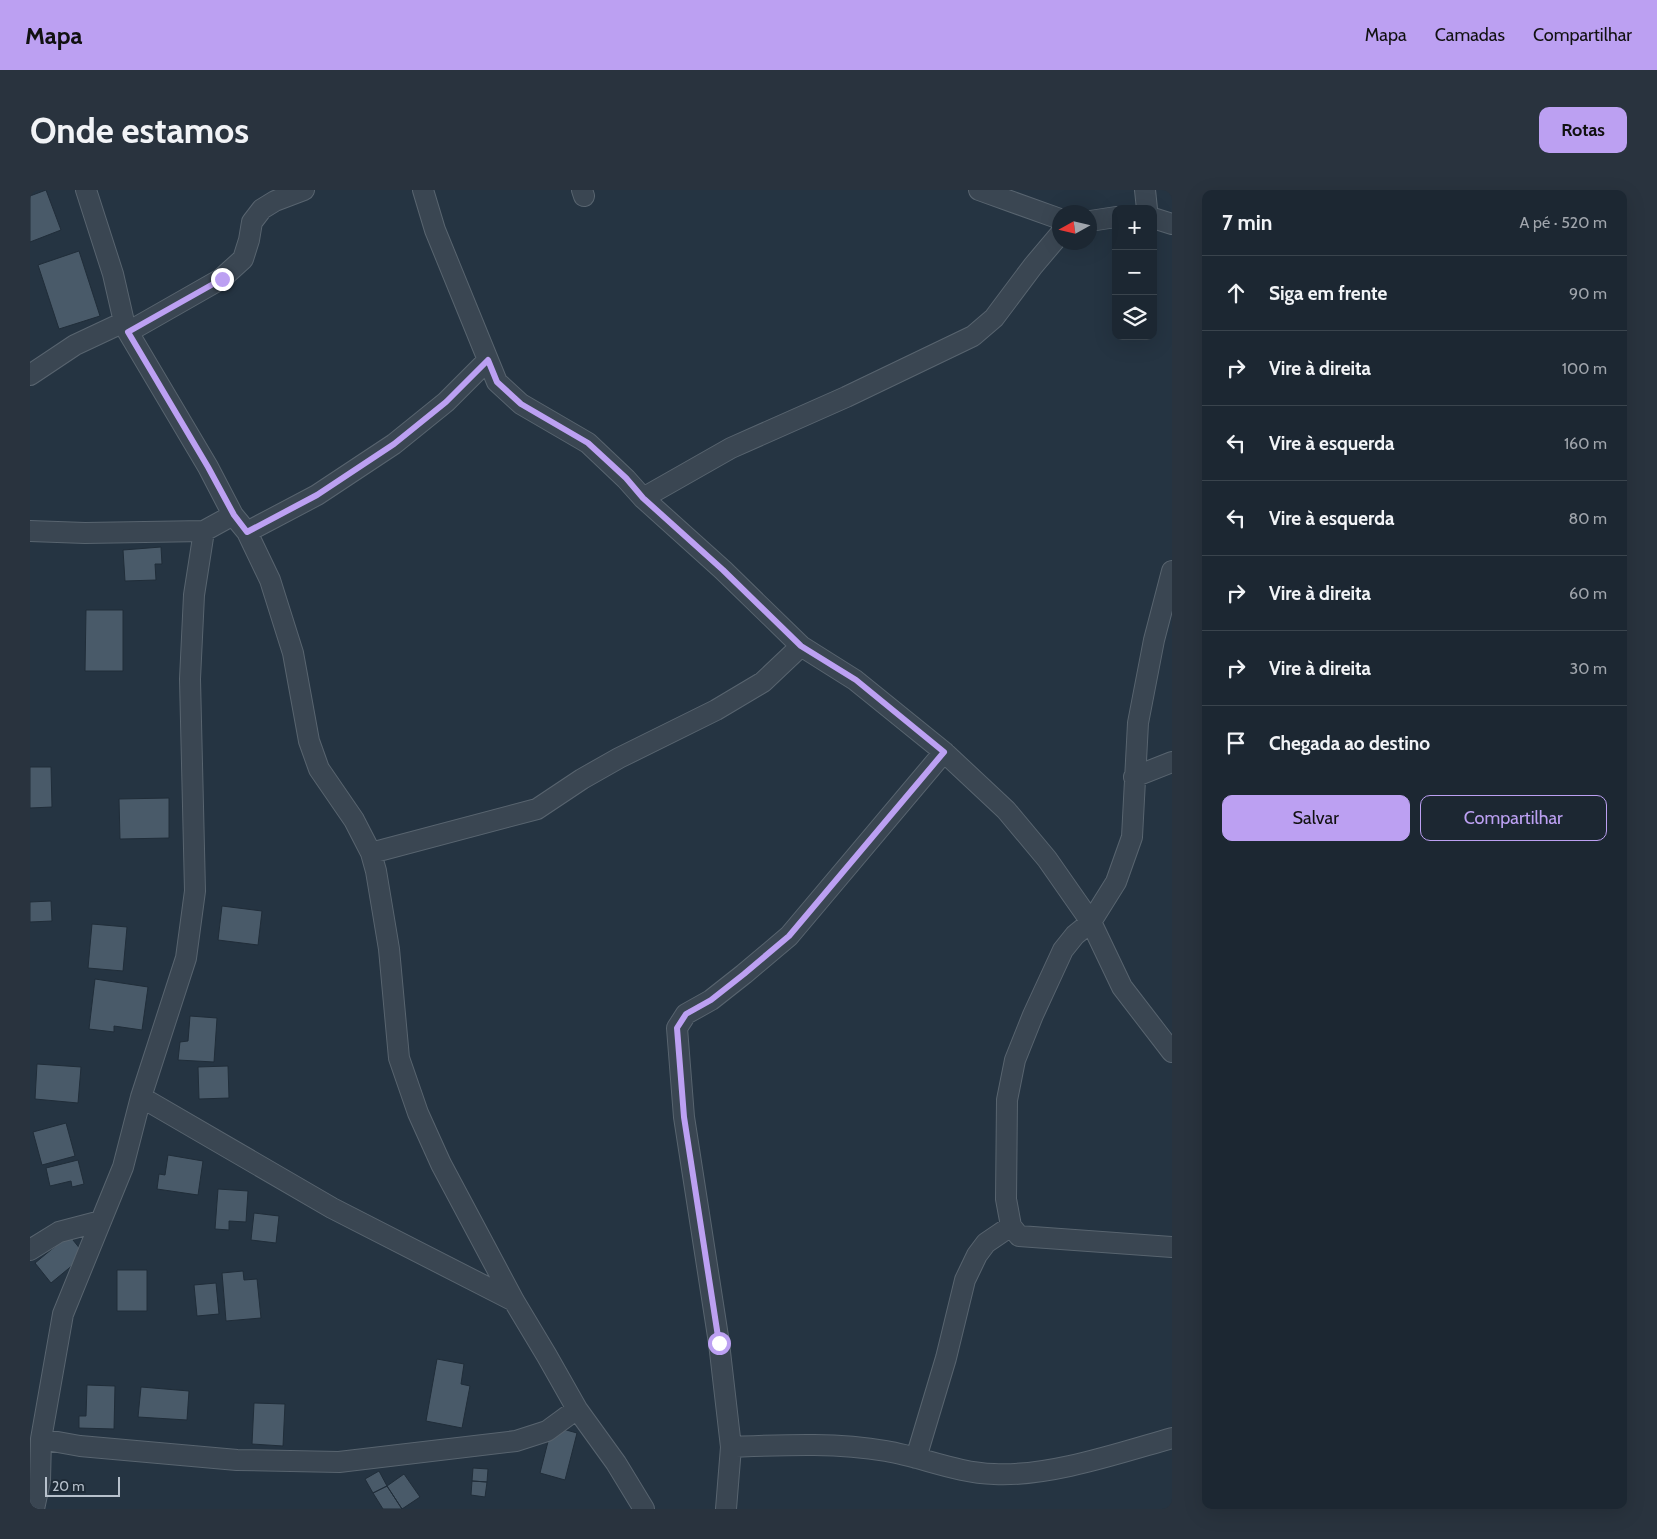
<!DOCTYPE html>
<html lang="pt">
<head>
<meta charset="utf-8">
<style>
	:root { --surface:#1c2732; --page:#29333e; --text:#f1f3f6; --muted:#a0a5ac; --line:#3a444d; --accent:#bca0f2 }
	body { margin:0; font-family:Cabin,sans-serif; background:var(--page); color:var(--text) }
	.controls { position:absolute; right:15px; top:15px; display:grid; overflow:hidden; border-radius:10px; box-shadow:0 5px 20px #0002 }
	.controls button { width:45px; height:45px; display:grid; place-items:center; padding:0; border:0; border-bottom:1px solid var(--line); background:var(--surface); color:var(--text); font:25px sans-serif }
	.compass { position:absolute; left:1022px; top:15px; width:45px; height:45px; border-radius:50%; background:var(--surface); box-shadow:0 5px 20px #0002; rotate:262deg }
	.scale { position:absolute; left:15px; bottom:12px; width:75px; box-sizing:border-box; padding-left:5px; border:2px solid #b7c1cc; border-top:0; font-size:14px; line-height:18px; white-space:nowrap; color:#b7c1cc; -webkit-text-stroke:4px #1e2b37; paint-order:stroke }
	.stop { position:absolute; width:15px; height:15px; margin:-11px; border:4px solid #bca0f2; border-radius:50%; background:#fff }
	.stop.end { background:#bca0f2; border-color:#fff; box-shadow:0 1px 5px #0008 }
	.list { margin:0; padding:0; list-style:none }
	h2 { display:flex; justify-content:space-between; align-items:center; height:65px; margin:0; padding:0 20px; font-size:21px }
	h2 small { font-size:16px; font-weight:400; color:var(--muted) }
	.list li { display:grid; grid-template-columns:32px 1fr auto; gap:15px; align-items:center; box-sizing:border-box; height:75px; padding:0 20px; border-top:1px solid var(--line) }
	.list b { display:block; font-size:19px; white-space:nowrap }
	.list em { font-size:16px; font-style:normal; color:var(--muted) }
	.actions { display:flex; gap:10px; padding:15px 20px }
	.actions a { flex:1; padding:11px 0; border:1px solid var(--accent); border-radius:10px; text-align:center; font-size:18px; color:var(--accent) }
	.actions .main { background:var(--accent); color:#111 }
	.icon { flex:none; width:28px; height:28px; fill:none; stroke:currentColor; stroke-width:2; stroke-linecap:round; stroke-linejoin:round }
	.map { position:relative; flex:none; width:1142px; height:1319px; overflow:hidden; border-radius:10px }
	header { display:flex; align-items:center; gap:30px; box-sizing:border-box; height:70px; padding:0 25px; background:var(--accent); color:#111 }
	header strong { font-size:24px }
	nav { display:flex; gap:28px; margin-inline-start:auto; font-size:18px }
	.intro { display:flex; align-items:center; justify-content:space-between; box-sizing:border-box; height:120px; padding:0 30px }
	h1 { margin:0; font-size:35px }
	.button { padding:12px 22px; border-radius:10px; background:var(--accent); color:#111; font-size:18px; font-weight:700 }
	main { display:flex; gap:30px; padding:0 30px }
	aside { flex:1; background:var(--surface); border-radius:10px; box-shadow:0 5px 20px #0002 }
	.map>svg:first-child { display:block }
	.building { fill:#495a69; stroke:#202d39 }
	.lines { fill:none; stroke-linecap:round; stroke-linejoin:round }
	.minor-casing { stroke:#58646f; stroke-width:22 }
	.minor { stroke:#3a4652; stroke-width:20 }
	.route { stroke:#bca0f2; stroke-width:6 }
</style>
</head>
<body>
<header>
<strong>Mapa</strong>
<nav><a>Mapa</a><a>Camadas</a><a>Compartilhar</a></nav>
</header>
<div class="intro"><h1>Onde estamos</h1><a class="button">Rotas</a></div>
<main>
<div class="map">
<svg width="1142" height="1319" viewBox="0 0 1142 1319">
	<rect width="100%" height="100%" fill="#253442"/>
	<path class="building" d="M 16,0 L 31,40 L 0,52 L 0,6 Z
		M 49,61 L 70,126 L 29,139 L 8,75 Z
		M 131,357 L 132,374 L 125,374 L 126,390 L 95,391 L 93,360 Z
		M 56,420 L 93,420 L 93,481 L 55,481 Z
		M 0,577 L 21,577 L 22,617 L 0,618 Z
		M 139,608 L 139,648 L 90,649 L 89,609 Z
		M 21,711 L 22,731 L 0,732 L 0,712 Z
		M 192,716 L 232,721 L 228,755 L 188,750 Z
		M 62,734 L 97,737 L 93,781 L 58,778 Z
		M 65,789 L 118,797 L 112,840 L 84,836 L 84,842 L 59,839 Z
		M 160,826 L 187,828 L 184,872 L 148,870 L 150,852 L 158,851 Z
		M 7,874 L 51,877 L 48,913 L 5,909 Z
		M 198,876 L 199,908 L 169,909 L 168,877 Z
		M 36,933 L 45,966 L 12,975 L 3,942 Z
		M 138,965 L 173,971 L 168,1005 L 127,999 L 129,984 L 135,985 Z
		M 48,970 L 54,994 L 42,997 L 41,991 L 20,996 L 16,978 Z
		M 188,999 L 218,1001 L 216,1032 L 199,1031 L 199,1040 L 185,1039 Z
		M 224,1023 L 249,1026 L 246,1053 L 221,1050 Z
		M 39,1045 L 55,1065 L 21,1093 L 5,1073 Z
		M 87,1080 L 117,1080 L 117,1121 L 87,1121 Z
		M 213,1081 L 214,1090 L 227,1089 L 231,1128 L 196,1131 L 192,1083 Z
		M 186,1093 L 189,1124 L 167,1126 L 164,1095 Z
		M 407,1169 L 434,1174 L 431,1194 L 440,1196 L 432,1238 L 396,1231 Z
		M 57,1195 L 85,1196 L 84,1239 L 49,1238 L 49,1226 L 56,1226 Z
		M 111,1197 L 159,1201 L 157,1230 L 108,1227 Z
		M 224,1213 L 255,1214 L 253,1256 L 222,1254 Z
		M 522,1236 L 547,1243 L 535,1290 L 510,1283 Z
		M 443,1278 L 458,1279 L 457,1292 L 442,1291 Z
		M 349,1281 L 357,1296 L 343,1303 L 335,1289 Z
		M 374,1284 L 390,1307 L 372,1319 L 357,1296 Z
		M 442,1291 L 457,1292 L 455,1307 L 441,1305 Z
		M 357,1296 L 372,1319 L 353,1319 L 343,1303 Z"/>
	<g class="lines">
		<g class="minor-casing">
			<path id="minor" d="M 56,0 L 83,84 L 94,132 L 98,142 L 178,277 L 203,325 L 217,342 L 240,390 L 263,463 L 279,551 L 289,579 L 324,630 L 341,663 L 346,681 L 359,759 L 369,868 L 388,923 L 411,974 L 484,1111 L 517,1166 L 547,1219 L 586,1273 L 614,1319
				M 393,0 L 405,40 L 467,192 L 491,214 L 558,253 L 596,289 L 613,308 L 693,380 L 771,456 L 825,490 L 914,562 L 976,620 L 1017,669 L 1061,732 L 1092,797 L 1142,862
				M 552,0 L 554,6
				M 949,0 L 1030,29
				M 1115,0 L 1117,19
				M 1123,28 L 1142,34
				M 1060,31 L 1086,27
				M 98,142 L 191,89 L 213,69 L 219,50 L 222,32 L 232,19 L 245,11 L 274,0
				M 0,185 L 45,155 L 94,132
				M 613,308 L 701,258 L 816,207 L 943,146 L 964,128 L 1003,76 L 1030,44
				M 0,341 L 55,343 L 174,341 L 203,325
				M 217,342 L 287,305 L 364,254 L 416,212 L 458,170
				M 1142,381 L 1124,450 L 1108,533 L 1102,647 L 1086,692 L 1061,732 L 1045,745 L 1033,760 L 1003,825 L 985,870 L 977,910 L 976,1009 L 981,1036 L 989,1046 L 1142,1057
				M 1104,587 L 1142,572
				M 341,663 L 507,619 L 552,589 L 589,568 L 686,520 L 733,492 L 771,456
				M 111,907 L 302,1018 L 484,1111
				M 0,1060 L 29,1042 L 71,1031
				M 11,1249 L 50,1256 L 207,1270 L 309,1272 L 486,1251 L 517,1241 L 547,1219
				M 701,1257 C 752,1255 805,1252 856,1261 C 892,1267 927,1283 964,1284 C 1019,1287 1089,1263 1142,1248
				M 886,1268 L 916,1168 L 935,1090 L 947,1065 L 956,1053 L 981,1036
				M 4,1319 L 10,1291 L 11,1249 L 33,1124 L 93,977 L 111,907 L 156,768 L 165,701 L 160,489 L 164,405 L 174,341
				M 696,1319 L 701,1257 L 689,1153 L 654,927 L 647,838 L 656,824 L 681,810 L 714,784 L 759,746 L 914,562"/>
		</g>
		<use href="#minor" class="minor"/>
	</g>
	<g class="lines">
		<path class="route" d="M 192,89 L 98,142 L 178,277 L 204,325 L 217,342 L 287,305 L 364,254 L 416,212 L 458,170 L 467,192 L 491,214 L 558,253 L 596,288 L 613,308 L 693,380 L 771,456 L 826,490 L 914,562 L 759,746 L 714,784 L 681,810 L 656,824 L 647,838 L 654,927 L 689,1153"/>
	</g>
</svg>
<div class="controls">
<button>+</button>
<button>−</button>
<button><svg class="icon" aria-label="layers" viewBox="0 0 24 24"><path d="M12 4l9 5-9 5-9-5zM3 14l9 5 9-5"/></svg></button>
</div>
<svg class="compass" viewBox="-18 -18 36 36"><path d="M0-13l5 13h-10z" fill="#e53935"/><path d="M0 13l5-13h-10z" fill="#a0a5ac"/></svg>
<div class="scale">20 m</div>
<div class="stop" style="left:689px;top:1153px"></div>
<div class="stop end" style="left:192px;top:89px"></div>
</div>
<aside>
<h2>7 min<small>A pé · 520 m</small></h2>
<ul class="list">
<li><svg class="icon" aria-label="ahead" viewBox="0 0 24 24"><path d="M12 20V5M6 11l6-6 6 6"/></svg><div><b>Siga em frente</b></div><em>90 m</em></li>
<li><svg class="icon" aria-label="right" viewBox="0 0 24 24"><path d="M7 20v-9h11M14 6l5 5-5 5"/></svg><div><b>Vire à direita</b></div><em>100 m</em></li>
<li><svg class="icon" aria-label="left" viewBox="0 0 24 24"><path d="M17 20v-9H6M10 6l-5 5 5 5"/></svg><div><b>Vire à esquerda</b></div><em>160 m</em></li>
<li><svg class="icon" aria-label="left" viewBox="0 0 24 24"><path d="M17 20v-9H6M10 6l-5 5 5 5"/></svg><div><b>Vire à esquerda</b></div><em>80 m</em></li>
<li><svg class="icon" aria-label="right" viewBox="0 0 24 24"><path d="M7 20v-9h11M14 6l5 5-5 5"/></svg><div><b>Vire à direita</b></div><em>60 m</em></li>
<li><svg class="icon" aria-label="right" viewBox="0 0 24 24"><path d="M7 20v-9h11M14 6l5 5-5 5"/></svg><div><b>Vire à direita</b></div><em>30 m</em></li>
<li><svg class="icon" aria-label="arrive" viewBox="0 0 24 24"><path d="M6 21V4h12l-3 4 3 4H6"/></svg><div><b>Chegada ao destino</b></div></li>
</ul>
<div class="actions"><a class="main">Salvar</a><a>Compartilhar</a></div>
</aside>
</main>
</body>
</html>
